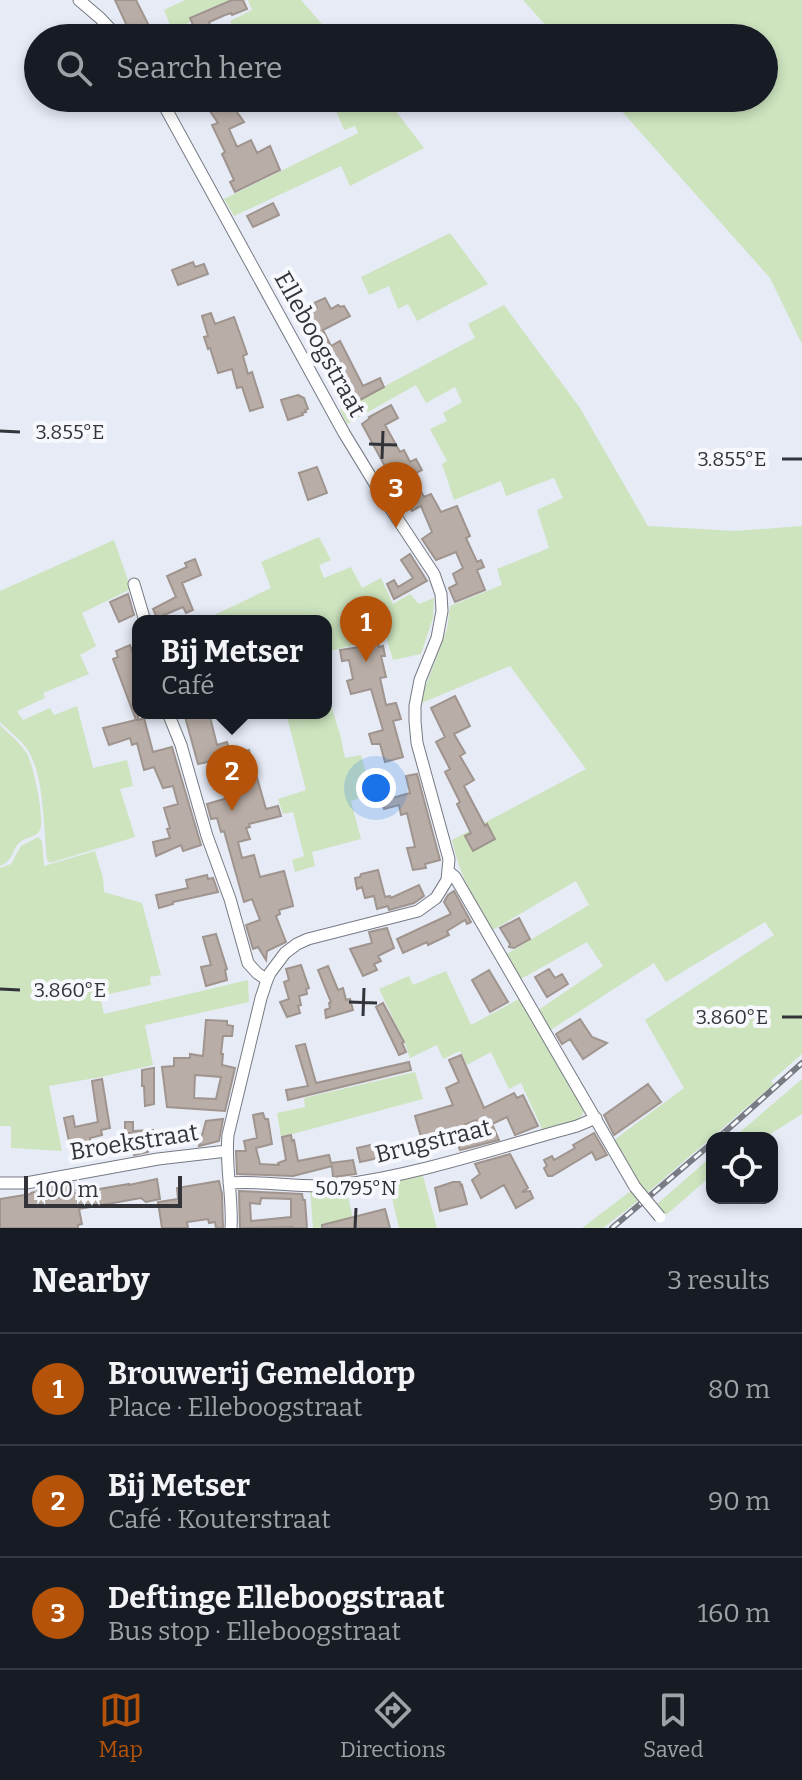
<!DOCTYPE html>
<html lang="en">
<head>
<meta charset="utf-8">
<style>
	:root { --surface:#171b24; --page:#20242c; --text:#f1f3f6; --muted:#9ea1a6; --line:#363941; --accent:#b45309 }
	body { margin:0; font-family:Bitter,serif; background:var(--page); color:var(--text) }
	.controls { position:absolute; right:24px; bottom:24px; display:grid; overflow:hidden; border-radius:16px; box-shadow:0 4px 12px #0003 }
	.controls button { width:72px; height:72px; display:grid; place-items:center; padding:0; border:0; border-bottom:2px solid var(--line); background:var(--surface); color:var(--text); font:40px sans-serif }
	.scale { position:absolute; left:24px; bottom:20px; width:158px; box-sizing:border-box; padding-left:8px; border:4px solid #323439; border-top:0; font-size:22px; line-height:28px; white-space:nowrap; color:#323439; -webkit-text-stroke:6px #f6f8fd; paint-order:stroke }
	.you { position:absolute; left:376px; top:788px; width:28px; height:28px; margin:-20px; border:6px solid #fff; border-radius:50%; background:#1a73e8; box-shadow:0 0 0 12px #1a73e833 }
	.badge { display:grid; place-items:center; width:52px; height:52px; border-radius:50%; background:var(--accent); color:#fff; font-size:26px; font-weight:700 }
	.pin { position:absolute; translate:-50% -66px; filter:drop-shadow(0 2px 4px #0008) }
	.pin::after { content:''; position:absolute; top:42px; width:28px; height:24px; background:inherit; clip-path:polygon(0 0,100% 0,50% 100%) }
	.popup { position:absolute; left:132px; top:615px; width:200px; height:104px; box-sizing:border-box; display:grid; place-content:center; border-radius:16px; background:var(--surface); filter:drop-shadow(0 2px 6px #0005); font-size:26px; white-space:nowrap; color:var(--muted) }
	.popup b { font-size:30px; color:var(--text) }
	.popup::after { content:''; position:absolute; left:50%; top:100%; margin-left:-16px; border:16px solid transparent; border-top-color:var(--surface) }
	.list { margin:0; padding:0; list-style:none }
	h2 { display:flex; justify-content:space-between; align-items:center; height:104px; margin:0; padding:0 32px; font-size:34px }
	h2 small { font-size:26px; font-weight:400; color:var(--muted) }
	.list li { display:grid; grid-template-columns:52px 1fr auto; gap:24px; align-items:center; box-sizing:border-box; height:112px; padding:0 32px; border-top:2px solid var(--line) }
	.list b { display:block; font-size:30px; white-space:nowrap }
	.list p { margin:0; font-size:26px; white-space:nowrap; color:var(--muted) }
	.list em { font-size:26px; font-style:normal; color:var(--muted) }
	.icon { flex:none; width:44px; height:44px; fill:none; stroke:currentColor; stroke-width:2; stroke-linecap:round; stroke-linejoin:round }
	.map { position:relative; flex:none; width:802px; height:1228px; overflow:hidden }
	.search { position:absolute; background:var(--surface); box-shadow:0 4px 12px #0003; left:24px; right:24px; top:24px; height:88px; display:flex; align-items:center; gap:20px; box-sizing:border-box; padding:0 28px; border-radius:44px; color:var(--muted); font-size:30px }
	.sheet { height:440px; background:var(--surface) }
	nav { display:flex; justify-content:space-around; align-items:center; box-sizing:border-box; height:112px; border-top:2px solid var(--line); background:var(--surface); font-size:22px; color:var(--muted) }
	nav a { display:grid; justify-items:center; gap:4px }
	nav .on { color:var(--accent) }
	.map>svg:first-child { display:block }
	.green { fill:#cde4bf }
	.building { fill:#b9aea7; stroke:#9f948e; stroke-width:2; fill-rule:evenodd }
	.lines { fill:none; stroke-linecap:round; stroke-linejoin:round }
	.street-casing { stroke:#767a84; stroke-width:13 }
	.street { stroke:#fff; stroke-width:11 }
	.rail-casing { stroke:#787b82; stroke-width:6 }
	.rail { stroke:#f6f8fd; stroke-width:3; stroke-dasharray:9; stroke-linecap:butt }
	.street-bridge-casing { stroke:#767a84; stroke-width:13; stroke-linecap:butt }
	.street-bridge { stroke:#fff; stroke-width:11 }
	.ticks { fill:none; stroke:#323439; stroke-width:3 }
	.labels { text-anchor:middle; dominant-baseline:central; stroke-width:8; stroke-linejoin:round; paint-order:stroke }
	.street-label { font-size:24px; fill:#323439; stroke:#f6f8fd }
	.ticks-label { font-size:20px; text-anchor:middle; fill:#323439; stroke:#f6f8fd; stroke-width:8; stroke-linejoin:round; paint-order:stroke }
</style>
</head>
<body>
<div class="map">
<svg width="802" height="1228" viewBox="0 0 802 1228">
	<rect width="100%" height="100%" fill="#e6ebf6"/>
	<path class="green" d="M 185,0 L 242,0 L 172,30 L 164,10 Z
		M 248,0 L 301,0 L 334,38 L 237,38 L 230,21 L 252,10 Z
		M 523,0 L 802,0 L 802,344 L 770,278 L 610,98 L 764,98 L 764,38 L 557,38 Z
		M 331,98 L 386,98 L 424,148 L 350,186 L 341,166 L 234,216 L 224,199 L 358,133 L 355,126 L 344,130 Z
		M 450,233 L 488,284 L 417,321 L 408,304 L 398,309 L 389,286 L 369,295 L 361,277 Z
		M 504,305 L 580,408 L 648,526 L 735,531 L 802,526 L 802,1054 L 771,1081 L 774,1084 L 647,1193 L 638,1181 L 614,1140 L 684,1088 L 645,1020 L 774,935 L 765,922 L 666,982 L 654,963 L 549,1031 L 537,1011 L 603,966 L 587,942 L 519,980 L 505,955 L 589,905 L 576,881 L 491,931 C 474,901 459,874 452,840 L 586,769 L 510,666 L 419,704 L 447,629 L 450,606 L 502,585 L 497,569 L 549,548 L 537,510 L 563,498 L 554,478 L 506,496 L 501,481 L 454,500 L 442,464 L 447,461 L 430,429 L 447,421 L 443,413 L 462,402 L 455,387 L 426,403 L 416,385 L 347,424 L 340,410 L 475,338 L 468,324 Z
		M 319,537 L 331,560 L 319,565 L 324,578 L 351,567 L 362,588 L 381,578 L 393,604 L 410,594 L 419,604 L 434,598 L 433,618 L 421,654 L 393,660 L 386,637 L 326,652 L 326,621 L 209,621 L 208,618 L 271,588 L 261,562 Z
		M 114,540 L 131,589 L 82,613 L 96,646 L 80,655 L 89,674 L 43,693 L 45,698 L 17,711 L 23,720 L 50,708 L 54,715 L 77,706 L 93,768 L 127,760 L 133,786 L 120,789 L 135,837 L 50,863 L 47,860 C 44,832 44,779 30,754 C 24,742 10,732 0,722 L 0,591 Z
		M 328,696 L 340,734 L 345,758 L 361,755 L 372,794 L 351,801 L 361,839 L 312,852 L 315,866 L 295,872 L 292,860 L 304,856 L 293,812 L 283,814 L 278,799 L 306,790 L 286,713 L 326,713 L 326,697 Z
		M 0,725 C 8,733 19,742 26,752 C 33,762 45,819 40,830 C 36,838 25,837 19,843 C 10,853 15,859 0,866 Z
		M 38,837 L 42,841 L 44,866 L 95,851 L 103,878 L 104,892 L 142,903 L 161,975 L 150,977 L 151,985 L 100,996 L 104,1014 L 248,980 L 249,1002 L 145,1025 L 153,1065 L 101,1077 L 49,1086 L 62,1151 L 11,1148 L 11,1126 L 0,1126 L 0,868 L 11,864 L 21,846 Z
		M 446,971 L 471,1025 L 521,998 L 585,1109 C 579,1126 559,1127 543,1131 L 521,1083 L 509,1089 L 491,1052 L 467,1065 L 460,1051 L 443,1059 L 437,1045 L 410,1058 L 403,1039 L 379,989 L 409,976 L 413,985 Z
		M 415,1072 L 423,1099 L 281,1137 L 277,1113 L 305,1107 L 304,1098 Z
		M 802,1079 L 802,1114 L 764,1138 L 733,1138 Z
		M 712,1156 L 712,1175 L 666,1215 L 657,1204 Z
		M 422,1172 L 437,1228 L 399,1228 L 388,1181 Z
		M 346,1188 L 355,1228 L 313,1228 L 310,1189 Z
		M 632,1190 L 639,1200 L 603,1228 L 582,1228 Z"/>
	<path class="building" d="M 115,0 L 136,0 L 151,30 L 159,26 L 164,38 L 133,38 L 134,37 L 128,25 L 127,26 Z
		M 232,0 L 243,0 L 247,9 L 232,15 L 231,13 L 225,15 L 209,22 L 211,27 L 197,34 L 190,18 Z
		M 234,101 L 237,112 L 244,122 L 229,129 L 237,147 L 251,140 L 257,153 L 270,146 L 280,170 L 235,192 L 230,182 L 234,180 L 222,154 L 225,152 L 212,125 L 218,123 L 210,111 Z
		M 273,203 L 279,215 L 253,227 L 247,216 Z
		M 193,262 L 195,267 L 204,264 L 208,274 L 178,285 L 172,270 Z
		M 325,298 L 331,309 L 338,305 L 341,307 L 344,306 L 350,316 L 323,330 L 331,346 L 340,341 L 363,386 L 380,378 L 384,387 L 349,406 L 336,384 L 338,382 L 315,338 L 312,340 L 301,318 L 317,308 L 314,303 Z
		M 211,313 L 215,324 L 234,317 L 247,354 L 243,356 L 248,374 L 252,372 L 263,407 L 250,411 L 242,387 L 237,388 L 232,369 L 218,373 L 210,348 L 208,349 L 204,337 L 208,336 L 202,316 Z
		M 298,395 L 304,398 L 308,409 L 305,410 L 306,412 L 302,413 L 303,415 L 288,420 L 281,400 Z
		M 391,405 L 398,418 L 385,425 L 400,452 L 404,450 L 410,462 L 416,459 L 422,470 L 412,475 L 424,497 L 431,494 L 441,512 L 457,506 L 470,536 L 466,538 L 477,562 L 481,560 L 484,567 L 477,570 L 485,590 L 455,602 L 449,588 L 457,584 L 453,574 L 463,568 L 456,552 L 436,560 L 422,539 L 432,532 L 421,506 L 412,511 L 397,482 L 394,483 L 362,424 L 370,418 L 369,417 Z
		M 317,467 L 327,493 L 308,500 L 299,473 Z
		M 410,554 L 427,581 L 394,599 L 387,584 L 394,580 L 398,587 L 413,578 L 401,560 Z
		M 195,559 L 201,575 L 182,583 L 193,610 L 186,613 L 183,607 L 157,618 L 153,609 L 176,597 L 167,576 L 187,567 L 185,563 Z
		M 128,594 L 134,615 L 119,622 L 110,602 Z
		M 378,644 L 379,647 L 383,646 L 385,656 L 381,656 L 386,677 L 380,678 L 386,705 L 396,703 L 401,719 L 393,721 L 403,757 L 385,762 L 380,744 L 372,744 L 369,734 L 383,730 L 371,689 L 351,694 L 347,681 L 353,679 L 349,660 L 342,661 L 340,650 Z
		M 130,645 L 135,659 L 138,658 L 138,720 L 144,718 L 153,752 L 172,747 L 201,845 L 183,851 L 181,845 L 156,856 L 153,842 L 170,838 L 167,829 L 170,828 L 164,808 L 178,804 L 173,786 L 163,788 L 154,767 L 144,770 L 137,743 L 132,745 L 130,738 L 109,745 L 103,728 L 136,720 L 113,659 L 118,657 L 116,651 Z
		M 455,696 L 470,726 L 454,734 L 465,753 L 460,756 L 474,780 L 464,786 L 485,826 L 487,824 L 495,839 L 473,851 L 465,836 L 471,833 L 457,804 L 460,802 L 445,772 L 450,769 L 436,742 L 445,737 L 431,708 Z
		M 184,713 L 209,713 L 217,745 L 227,742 L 231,755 L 249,750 L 266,809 L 278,806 L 281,816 L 249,824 L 250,827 L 246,828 L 250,839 L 238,842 L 242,858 L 254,855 L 260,877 L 284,871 L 292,901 L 293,906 L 279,910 L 280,914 L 276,916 L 286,942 L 267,951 L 266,960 L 258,947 L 253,949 L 246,925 L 260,920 L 252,899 L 244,902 L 224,831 L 221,832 L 217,818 L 211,819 L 207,804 L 231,797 L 229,790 L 248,785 L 243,768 L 216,776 L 212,761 L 198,764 Z
		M 417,774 L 440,860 L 425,864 L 426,868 L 413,870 L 407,848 L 415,847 L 407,813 L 401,815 L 399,805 L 384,809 L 382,801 L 410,793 L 406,776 Z
		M 378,870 L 385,897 L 390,896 L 391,898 L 419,885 L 424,896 L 414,903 L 389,910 L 388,906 L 377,909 L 374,896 L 365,898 L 362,887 L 357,889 L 355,878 L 360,877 L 361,874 Z
		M 207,875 L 208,879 L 213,878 L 218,892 L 173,902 L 173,904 L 159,908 L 156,895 L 188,888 L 186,880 Z
		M 454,891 L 471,922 L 467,924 L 465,920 L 447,931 L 449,935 L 428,945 L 427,942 L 403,953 L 397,939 L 451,914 L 444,902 L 448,895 Z
		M 519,918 L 530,939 L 514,948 L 509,947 L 510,944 L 500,928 Z
		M 387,928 L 394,948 L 378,956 L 381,961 L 374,964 L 377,970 L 363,976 L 350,949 L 372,943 L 369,932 Z
		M 216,934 L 227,969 L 225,970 L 227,980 L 206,986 L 201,967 L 211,965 L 203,937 Z
		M 301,965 L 309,988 L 306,989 L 307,994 L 299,996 L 301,1005 L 298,1006 L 300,1013 L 287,1017 L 280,1002 L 289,999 L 284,982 L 289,980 L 286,969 Z
		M 328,966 L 338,990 L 343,988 L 346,1000 L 350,999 L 353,1010 L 326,1018 L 325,1010 L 330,1008 L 329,1003 L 331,1002 L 318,970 Z
		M 549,969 L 555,978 L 562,974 L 568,984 L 547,997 L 535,977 Z
		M 489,970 L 508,1002 L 490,1012 L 472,980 Z
		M 383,1003 L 404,1042 L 402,1043 L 406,1052 L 399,1055 L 376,1007 Z
		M 580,1019 L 592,1037 L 607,1043 L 583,1059 L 570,1039 L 562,1044 L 556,1034 Z
		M 206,1020 L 227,1021 L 227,1025 L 233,1026 L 232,1036 L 223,1036 L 221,1054 L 223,1054 L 222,1065 L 235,1068 L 225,1111 L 167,1107 L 162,1067 L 174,1066 L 174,1058 L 190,1058 L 190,1054 L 203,1056 ZM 195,1075 L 221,1077 L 216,1099 L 194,1098 Z
		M 305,1044 L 316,1083 L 409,1062 L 411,1070 L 288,1100 L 286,1090 L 308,1086 L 296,1046 Z
		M 461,1055 L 484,1108 L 514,1093 L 517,1098 L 523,1095 L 538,1126 L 515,1135 L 507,1117 L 492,1124 L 499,1140 L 460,1150 L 458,1145 L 482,1136 L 476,1120 L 446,1132 L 450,1144 L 425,1151 L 415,1116 L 453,1105 L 446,1088 L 459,1082 L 449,1060 Z
		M 154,1068 L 154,1104 L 145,1106 L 144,1086 L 142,1086 L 142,1070 Z
		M 102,1079 L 110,1128 L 101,1130 L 102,1135 L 90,1138 L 90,1142 L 70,1146 L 64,1118 L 73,1116 L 75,1127 L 98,1122 L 92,1081 Z
		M 648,1084 L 661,1102 L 614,1135 L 604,1115 Z
		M 263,1113 L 265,1119 L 268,1119 L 272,1144 L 256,1148 L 260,1164 L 279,1165 L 278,1163 L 286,1160 L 282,1137 L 291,1135 L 292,1141 L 294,1140 L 298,1161 L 329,1155 L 331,1163 L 353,1160 L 356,1174 L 333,1177 L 332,1166 L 293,1176 L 237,1174 L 236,1151 L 246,1151 L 244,1141 L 257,1138 L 253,1115 Z
		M 223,1119 L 219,1141 L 199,1146 L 206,1121 Z
		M 125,1122 L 133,1122 L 133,1131 L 153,1130 L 153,1139 L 148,1140 L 148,1152 L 134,1155 L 133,1133 L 125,1133 Z
		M 594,1133 L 607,1155 L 596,1160 L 592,1152 L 552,1176 L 548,1176 L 544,1168 L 547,1166 L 544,1160 L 552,1156 L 554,1160 L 575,1148 L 573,1145 Z
		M 380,1143 L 383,1157 L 360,1162 L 357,1148 Z
		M 510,1154 L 528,1188 L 522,1192 L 530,1191 L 533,1198 L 516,1208 L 504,1185 L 481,1198 L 472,1180 L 480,1174 L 475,1164 Z
		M 157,1179 L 160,1199 L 146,1202 L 141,1198 L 79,1209 L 82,1224 L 78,1225 L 78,1228 L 0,1228 L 0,1199 L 31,1194 L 31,1193 L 50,1187 L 73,1183 L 75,1193 L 129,1184 L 129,1185 Z
		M 219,1181 L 222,1194 L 223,1228 L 216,1228 L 215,1222 L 209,1223 L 208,1219 L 187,1222 L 188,1228 L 162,1228 L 158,1202 L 178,1199 L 177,1188 Z
		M 453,1182 L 460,1182 L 461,1186 L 462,1185 L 467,1204 L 440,1211 L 435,1188 Z
		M 239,1191 L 302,1194 L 303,1200 L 305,1200 L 307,1228 L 293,1228 L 293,1227 L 240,1228 ZM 261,1198 L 291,1199 L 291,1217 L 251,1221 L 250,1203 L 260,1204 Z
		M 385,1209 L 390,1228 L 322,1228 L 322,1225 Z"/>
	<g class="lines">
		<g class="street-casing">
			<path id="street" d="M 79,0 L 100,18 L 119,38
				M 160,98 L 344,433 L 383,497 L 434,574 L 441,594 L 442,611 L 437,638 L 420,680 L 415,706 L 415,721 L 417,743 L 449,859 L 447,880 L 436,898 L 418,911 L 308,939 L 297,944 L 285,953 L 270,973 L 267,980 L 261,998 L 228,1135 C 225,1166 233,1197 231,1228
				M 134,584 L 145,621
				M 168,713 L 181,745 L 207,836 L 230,899 L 248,963 L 257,973 L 267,980
				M 449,872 L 455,877 L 635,1187
				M 0,1183 L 26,1183 L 158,1159 L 227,1151
				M 229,1183 C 266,1180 302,1189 339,1185 C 419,1175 499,1147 577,1126 L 596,1118"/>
		</g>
		<use href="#street" class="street"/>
		<g class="rail-casing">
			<path id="rail" d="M 718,1138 L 802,1063
				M 612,1228 L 712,1143"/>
		</g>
		<use href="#rail" class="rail"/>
		<g class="street-bridge-casing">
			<path id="street-bridge" d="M 635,1187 L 660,1217"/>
		</g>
		<use href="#street-bridge" class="street-bridge"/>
	</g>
	<path class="ticks" d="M 0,431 L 20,432M 369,444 L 397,445M 382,459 L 383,431M 782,459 L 802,459M 0,989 L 20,990M 349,1002 L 377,1003M 363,1016 L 364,988M 782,1017 L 802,1017M 355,1228 L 356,1208"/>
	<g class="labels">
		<g class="street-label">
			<text transform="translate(320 344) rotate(61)">Elleboogstraat</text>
			<text transform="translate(433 1141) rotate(-14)">Brugstraat</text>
			<text transform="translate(134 1142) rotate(-9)">Broekstraat</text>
		</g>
	</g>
	<g class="ticks-label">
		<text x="70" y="439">3.855°E</text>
		<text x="732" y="466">3.855°E</text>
		<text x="70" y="997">3.860°E</text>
		<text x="732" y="1024">3.860°E</text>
		<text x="356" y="1195">50.795°N</text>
	</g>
</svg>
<div class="controls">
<button><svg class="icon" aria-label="locate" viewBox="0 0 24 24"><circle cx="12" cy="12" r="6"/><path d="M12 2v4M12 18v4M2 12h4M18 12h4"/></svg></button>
</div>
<div class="scale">100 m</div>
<div class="you"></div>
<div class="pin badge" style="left:366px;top:662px">1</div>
<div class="pin badge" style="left:232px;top:811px">2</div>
<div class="popup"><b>Bij Metser</b>Café</div>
<div class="pin badge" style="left:396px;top:528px">3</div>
<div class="search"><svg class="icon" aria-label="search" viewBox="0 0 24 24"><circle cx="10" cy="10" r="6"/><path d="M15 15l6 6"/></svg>Search here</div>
</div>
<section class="sheet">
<h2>Nearby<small>3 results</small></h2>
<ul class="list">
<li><span class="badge">1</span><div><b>Brouwerij Gemeldorp</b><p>Place · Elleboogstraat</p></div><em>80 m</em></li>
<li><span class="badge">2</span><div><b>Bij Metser</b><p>Café · Kouterstraat</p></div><em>90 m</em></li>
<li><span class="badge">3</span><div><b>Deftinge Elleboogstraat</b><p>Bus stop · Elleboogstraat</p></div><em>160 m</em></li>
</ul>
</section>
<nav>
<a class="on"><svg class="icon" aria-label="map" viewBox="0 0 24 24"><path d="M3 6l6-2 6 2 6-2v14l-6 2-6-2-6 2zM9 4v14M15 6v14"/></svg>Map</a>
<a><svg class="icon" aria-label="directions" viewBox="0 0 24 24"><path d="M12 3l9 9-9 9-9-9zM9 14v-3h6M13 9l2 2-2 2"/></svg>Directions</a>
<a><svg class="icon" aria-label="saved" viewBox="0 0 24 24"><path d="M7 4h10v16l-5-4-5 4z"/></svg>Saved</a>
</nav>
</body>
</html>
